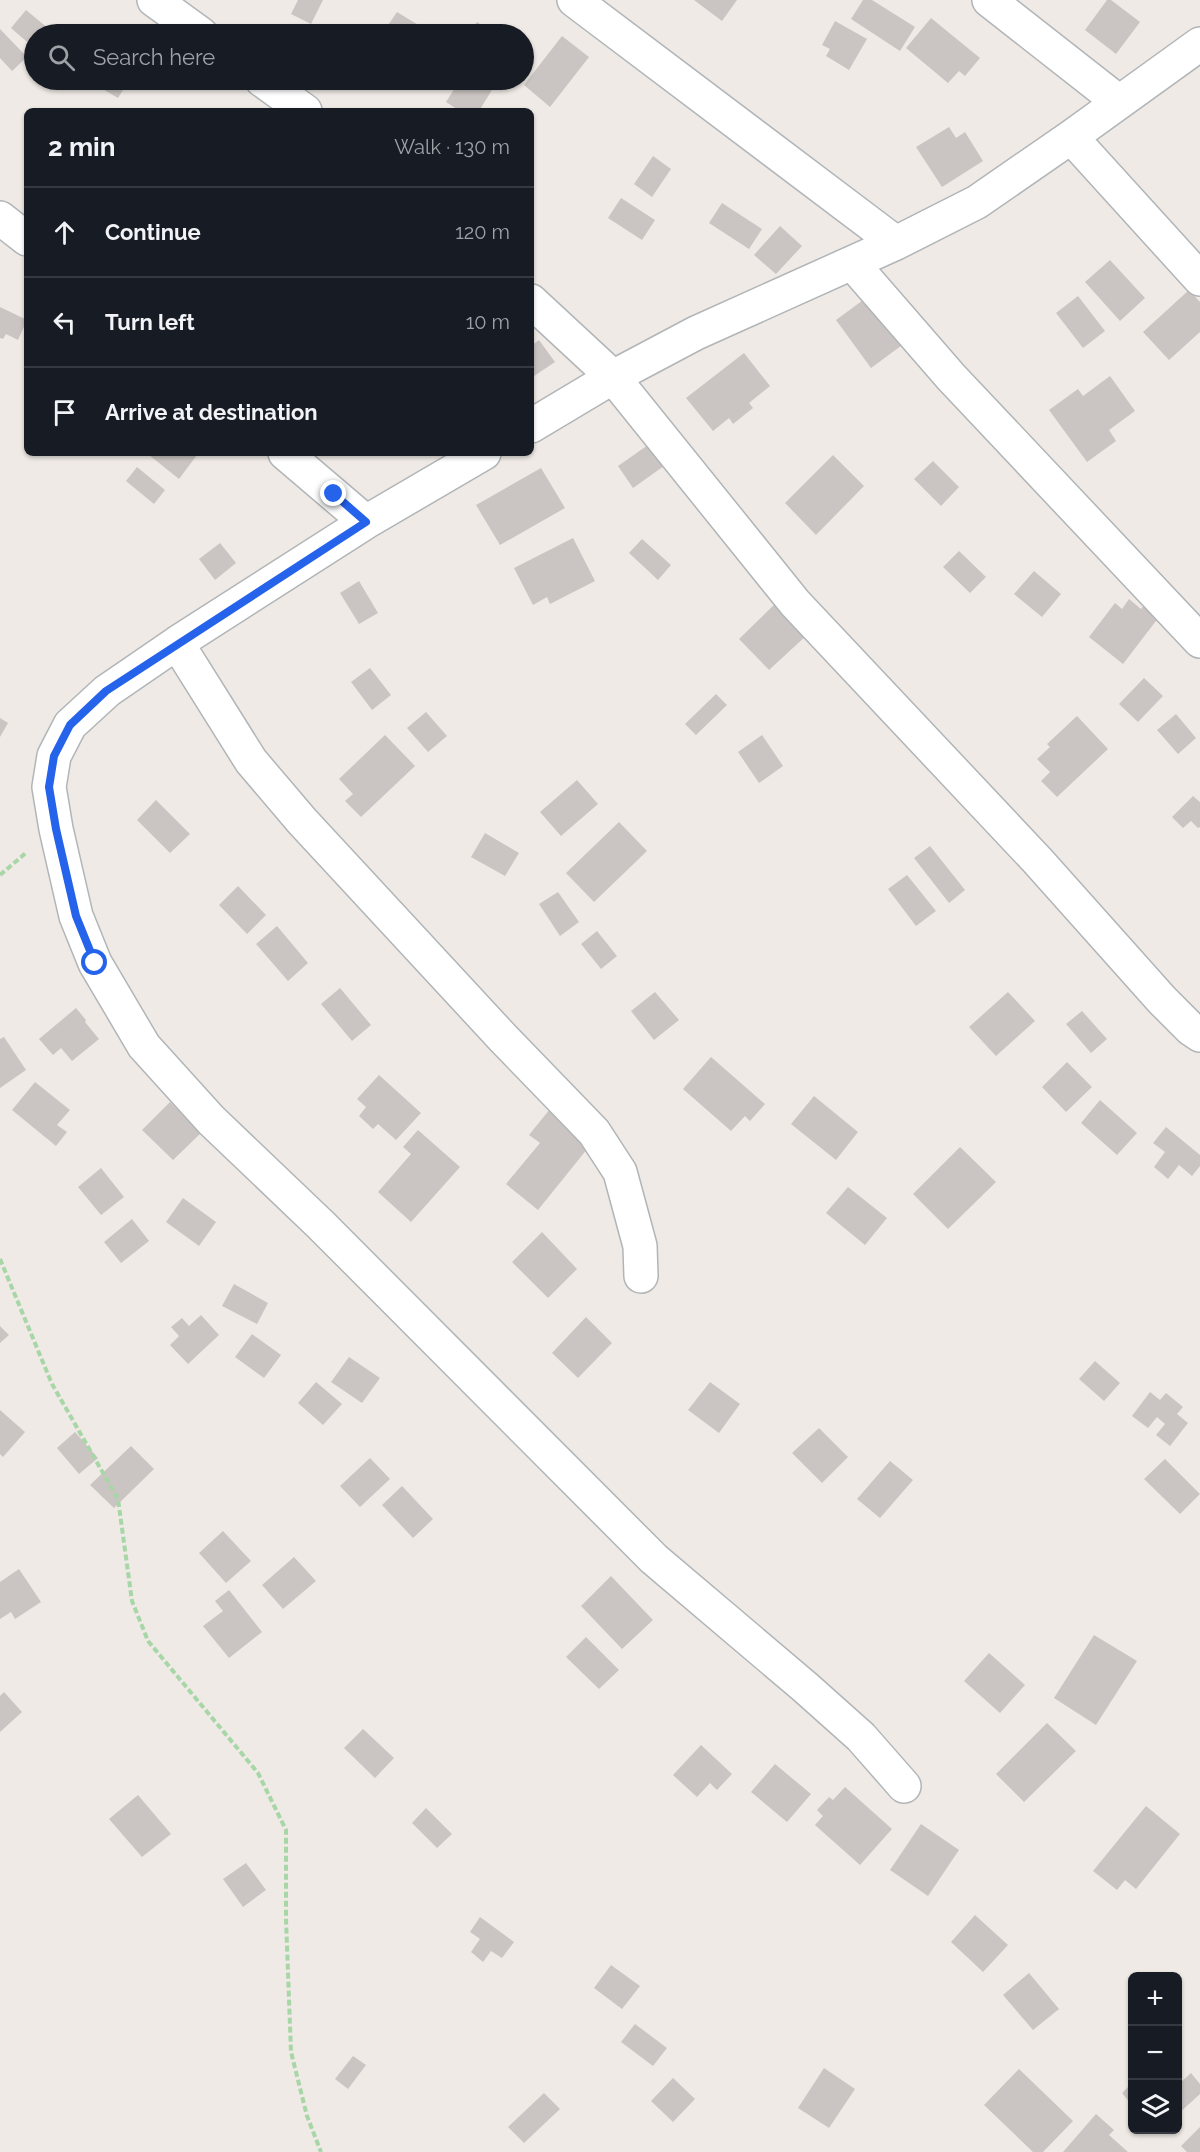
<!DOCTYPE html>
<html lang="en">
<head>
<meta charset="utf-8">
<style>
	:root { --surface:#171b24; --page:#242831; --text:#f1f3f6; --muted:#9ea1a6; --line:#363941 }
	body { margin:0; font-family:Raleway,sans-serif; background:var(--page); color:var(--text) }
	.controls { position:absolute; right:18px; bottom:18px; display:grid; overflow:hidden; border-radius:9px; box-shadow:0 2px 4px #0004 }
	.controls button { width:54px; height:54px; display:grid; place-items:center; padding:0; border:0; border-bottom:2px solid var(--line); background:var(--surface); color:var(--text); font:30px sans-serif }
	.stop { position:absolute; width:18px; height:18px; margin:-14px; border:4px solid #2563eb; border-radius:50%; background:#fff }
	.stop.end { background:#2563eb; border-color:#fff; box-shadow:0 2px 6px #0008 }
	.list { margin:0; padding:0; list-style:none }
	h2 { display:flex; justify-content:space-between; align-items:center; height:78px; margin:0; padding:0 24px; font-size:26px }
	h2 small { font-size:20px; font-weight:400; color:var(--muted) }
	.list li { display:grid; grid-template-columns:39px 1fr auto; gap:18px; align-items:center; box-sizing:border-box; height:90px; padding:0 24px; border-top:2px solid var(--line) }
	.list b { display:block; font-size:22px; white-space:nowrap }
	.list em { font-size:20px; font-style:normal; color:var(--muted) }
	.icon { flex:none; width:33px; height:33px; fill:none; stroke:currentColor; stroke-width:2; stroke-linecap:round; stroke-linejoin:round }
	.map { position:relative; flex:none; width:1200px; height:2152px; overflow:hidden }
	.search { position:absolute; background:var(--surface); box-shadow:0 2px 4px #0004; left:24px; top:24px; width:510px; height:66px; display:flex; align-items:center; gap:15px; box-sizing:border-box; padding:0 21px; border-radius:33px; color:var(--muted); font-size:22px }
	.panel { position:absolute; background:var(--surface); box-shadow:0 2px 4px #0004; left:24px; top:108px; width:510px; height:348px; border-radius:9px }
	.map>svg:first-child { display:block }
	.building { fill:#cac5c2 }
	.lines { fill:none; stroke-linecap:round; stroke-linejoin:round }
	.minor-casing { stroke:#b1b5b7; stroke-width:36 }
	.path { stroke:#a7d6a7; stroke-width:4; stroke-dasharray:6 3; stroke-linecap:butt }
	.minor { stroke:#fff; stroke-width:33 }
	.route { stroke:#2563eb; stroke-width:8 }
</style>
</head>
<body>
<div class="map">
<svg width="1200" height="2152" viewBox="0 0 1200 2152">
	<rect width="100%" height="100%" fill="#efeae5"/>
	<path class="building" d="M 298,0 L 323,0 L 311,24 L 291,14 Z
		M 694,0 L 737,0 L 722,21 Z
		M 863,0 L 872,0 L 915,27 L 900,51 L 851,19 Z
		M 1107,0 L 1111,0 L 1140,22 L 1116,54 L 1085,30 Z
		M 26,10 L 55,34 L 34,34 L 34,48 L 11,28 Z
		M 397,12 L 433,34 L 382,34 Z
		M 931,18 L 980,58 L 965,76 L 959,71 L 948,83 L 906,48 Z
		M 835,21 L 867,39 L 849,70 L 826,56 L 830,49 L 822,45 Z
		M 477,22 L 494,34 L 468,34 Z
		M 0,29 L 27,57 L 12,71 L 0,58 Z
		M 562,36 L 589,57 L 550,107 L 524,85 Z
		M 87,80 L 129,80 L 118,98 Z
		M 460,80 L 486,80 L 495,85 L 479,111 L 460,111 L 446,102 Z
		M 949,127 L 956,138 L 965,132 L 983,161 L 942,187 L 916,147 Z
		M 653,156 L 671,169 L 652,197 L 634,184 Z
		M 621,198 L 655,220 L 642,240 L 608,218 Z
		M 722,203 L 762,229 L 749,249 L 709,223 Z
		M 780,226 L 802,246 L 776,274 L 754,255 Z
		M 1110,260 L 1145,298 L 1120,321 L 1085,282 Z
		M 1189,290 L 1200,302 L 1200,332 L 1169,360 L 1143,332 Z
		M 870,295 L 905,343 L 871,368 L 836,320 Z
		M 1078,296 L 1105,331 L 1083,348 L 1056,313 Z
		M 0,307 L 27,320 L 18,340 L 6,334 L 3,339 L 0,338 Z
		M 539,340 L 555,362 L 531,378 L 531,346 Z
		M 744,353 L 770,386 L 749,403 L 753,408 L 733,424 L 729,418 L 713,431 L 686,398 Z
		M 1110,376 L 1135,411 L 1109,430 L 1116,441 L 1087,462 L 1049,410 L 1078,389 L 1083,396 Z
		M 648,445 L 664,466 L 633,488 L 618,466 Z
		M 151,453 L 194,453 L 197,455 L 179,479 L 149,455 Z
		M 833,455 L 864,486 L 816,535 L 785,503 Z
		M 933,461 L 959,487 L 941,506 L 914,479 Z
		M 137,467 L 165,490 L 154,504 L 126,481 Z
		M 541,468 L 565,508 L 500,545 L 476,505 Z
		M 573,538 L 595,581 L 550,604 L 547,597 L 533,605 L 514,568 Z
		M 642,539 L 671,565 L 658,580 L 629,553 Z
		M 220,543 L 236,563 L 215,580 L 199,559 Z
		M 959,551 L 986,577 L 970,593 L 943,567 Z
		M 1034,571 L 1061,594 L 1042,617 L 1014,594 Z
		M 359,581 L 378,613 L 359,624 L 340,593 Z
		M 1129,599 L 1141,609 L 1144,605 L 1159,617 L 1123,664 L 1089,637 L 1115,603 L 1122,609 Z
		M 777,602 L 807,635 L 769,670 L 739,639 Z
		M 370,668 L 391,695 L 372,710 L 351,682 Z
		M 1144,678 L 1163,696 L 1138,722 L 1119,704 Z
		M 716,694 L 727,705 L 696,735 L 685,724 Z
		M 426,712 L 447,736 L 428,752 L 407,728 Z
		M 1176,714 L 1196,738 L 1178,754 L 1157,730 Z
		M 1077,716 L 1108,749 L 1057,797 L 1041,781 L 1050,772 L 1037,759 L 1050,747 L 1047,744 Z
		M 0,718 L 8,723 L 0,737 Z
		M 385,735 L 415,766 L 361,817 L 345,801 L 353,794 L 339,779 Z
		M 762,735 L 783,766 L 759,783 L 738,752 Z
		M 577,780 L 598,804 L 561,836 L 540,812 Z
		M 1193,796 L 1200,802 L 1200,827 L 1198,828 L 1191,821 L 1183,828 L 1172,817 Z
		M 156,800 L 190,834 L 170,853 L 137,820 Z
		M 619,822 L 647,851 L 594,902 L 566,873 Z
		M 485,833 L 519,853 L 505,876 L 471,857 Z
		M 930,846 L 965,890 L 949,903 L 914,858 Z
		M 907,875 L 936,911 L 916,926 L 888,889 Z
		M 238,886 L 266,915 L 247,934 L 219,905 Z
		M 558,892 L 579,922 L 560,936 L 539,904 Z
		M 277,926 L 308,963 L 288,981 L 256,944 Z
		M 597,931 L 617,956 L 601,969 L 581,944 Z
		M 340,988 L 371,1025 L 352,1041 L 321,1004 Z
		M 655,992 L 679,1020 L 654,1040 L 631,1011 Z
		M 1008,992 L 1035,1021 L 996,1056 L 969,1027 Z
		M 76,1008 L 86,1020 L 85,1022 L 99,1039 L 72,1061 L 61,1048 L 53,1055 L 39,1039 Z
		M 1082,1011 L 1107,1039 L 1091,1053 L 1066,1024 Z
		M 4,1037 L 26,1070 L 0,1088 L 0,1039 Z
		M 711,1057 L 765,1104 L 750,1121 L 745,1116 L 731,1131 L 683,1089 Z
		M 1067,1062 L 1092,1087 L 1066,1112 L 1042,1087 Z
		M 379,1075 L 421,1113 L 396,1140 L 378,1124 L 373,1129 L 359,1116 L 366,1107 L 357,1099 Z
		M 35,1082 L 70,1110 L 57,1125 L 67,1132 L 56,1146 L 12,1110 Z
		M 814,1096 L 858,1132 L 836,1160 L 791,1124 Z
		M 1100,1100 L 1137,1133 L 1117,1155 L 1081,1123 Z
		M 170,1102 L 201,1133 L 173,1160 L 142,1130 Z
		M 550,1109 L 592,1143 L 538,1210 L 506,1184 L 540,1143 L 529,1135 Z
		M 1166,1127 L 1200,1155 L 1200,1166 L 1192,1176 L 1179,1165 L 1168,1179 L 1154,1167 L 1165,1152 L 1153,1143 Z
		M 418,1130 L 460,1167 L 411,1222 L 378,1192 L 411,1154 L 403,1147 Z
		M 960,1147 L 996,1182 L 948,1229 L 913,1194 Z
		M 101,1168 L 124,1197 L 101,1215 L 78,1187 Z
		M 848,1187 L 887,1218 L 865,1245 L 826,1213 Z
		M 183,1198 L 216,1222 L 199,1246 L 166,1222 Z
		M 132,1219 L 149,1241 L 121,1263 L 104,1242 Z
		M 542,1232 L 577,1269 L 548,1298 L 512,1262 Z
		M 234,1284 L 268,1303 L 257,1324 L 222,1306 Z
		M 201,1315 L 219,1335 L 188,1364 L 170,1345 L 179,1336 L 171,1327 L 182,1318 L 189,1326 Z
		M 586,1317 L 612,1343 L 578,1378 L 552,1353 Z
		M 0,1326 L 9,1335 L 0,1343 Z
		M 252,1334 L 281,1355 L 264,1378 L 235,1357 Z
		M 349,1357 L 380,1378 L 362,1403 L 331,1382 Z
		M 1095,1361 L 1120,1383 L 1104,1401 L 1079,1379 Z
		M 316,1382 L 342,1404 L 323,1425 L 298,1403 Z
		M 710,1382 L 740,1404 L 719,1433 L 688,1410 Z
		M 1150,1392 L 1160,1400 L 1166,1393 L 1183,1407 L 1177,1414 L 1188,1423 L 1170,1446 L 1156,1435 L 1165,1424 L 1157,1417 L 1148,1428 L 1132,1416 Z
		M 0,1410 L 25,1432 L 3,1457 L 0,1454 Z
		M 819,1428 L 848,1457 L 822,1483 L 792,1453 Z
		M 75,1432 L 98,1458 L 79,1474 L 57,1448 Z
		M 131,1446 L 154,1469 L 114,1508 L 90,1485 Z
		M 370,1458 L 390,1479 L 360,1507 L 340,1486 Z
		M 1165,1459 L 1200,1494 L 1180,1514 L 1144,1479 Z
		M 890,1461 L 913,1480 L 880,1518 L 857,1499 Z
		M 402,1486 L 433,1519 L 413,1538 L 382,1505 Z
		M 223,1531 L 251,1561 L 226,1583 L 199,1553 Z
		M 294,1557 L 316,1581 L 283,1609 L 262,1585 Z
		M 19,1569 L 41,1602 L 15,1619 L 11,1612 L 0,1619 L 0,1582 Z
		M 611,1576 L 653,1620 L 622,1649 L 581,1606 Z
		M 229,1590 L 262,1632 L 229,1658 L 203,1626 L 223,1611 L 215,1601 Z
		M 1094,1635 L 1137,1661 L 1096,1725 L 1054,1698 Z
		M 586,1637 L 619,1670 L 599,1689 L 566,1657 Z
		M 989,1653 L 1025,1685 L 1000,1713 L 964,1681 Z
		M 4,1692 L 22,1712 L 0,1732 L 0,1696 Z
		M 1047,1723 L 1076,1751 L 1024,1802 L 996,1774 Z
		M 363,1729 L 394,1758 L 375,1778 L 344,1748 Z
		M 701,1745 L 732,1774 L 717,1790 L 710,1783 L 697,1797 L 673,1775 Z
		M 775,1764 L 811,1794 L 787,1822 L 751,1792 Z
		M 845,1787 L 892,1829 L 860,1865 L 815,1825 L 823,1816 L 817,1810 L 829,1797 L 833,1800 Z
		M 138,1795 L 171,1834 L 142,1857 L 109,1819 Z
		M 1146,1806 L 1180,1834 L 1136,1889 L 1125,1880 L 1117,1890 L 1093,1871 Z
		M 426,1808 L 452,1834 L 437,1848 L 412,1823 Z
		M 921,1824 L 959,1850 L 928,1896 L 890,1870 Z
		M 246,1863 L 266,1890 L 243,1907 L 223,1879 Z
		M 975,1915 L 1008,1945 L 983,1972 L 951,1942 Z
		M 480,1917 L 514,1942 L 502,1958 L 491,1951 L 483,1962 L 471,1952 L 480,1939 L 470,1932 Z
		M 611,1965 L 640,1986 L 622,2009 L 594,1988 Z
		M 1029,1973 L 1059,2009 L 1033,2030 L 1003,1995 Z
		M 635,2024 L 667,2048 L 653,2066 L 621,2042 Z
		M 353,2056 L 366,2065 L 348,2089 L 335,2079 Z
		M 824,2068 L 855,2089 L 829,2128 L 798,2108 Z
		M 1019,2069 L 1073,2121 L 1043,2152 L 1033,2152 L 984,2105 Z
		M 1191,2073 L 1200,2084 L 1200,2094 L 1178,2114 L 1178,2081 L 1180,2083 Z
		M 673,2078 L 695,2099 L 673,2122 L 651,2101 Z
		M 1132,2083 L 1132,2105 L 1122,2093 Z
		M 544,2093 L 560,2109 L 524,2143 L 508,2127 Z
		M 1096,2114 L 1114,2130 L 1109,2135 L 1128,2152 L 1063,2152 Z
		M 1200,2127 L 1200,2152 L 1187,2152 L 1181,2146 Z"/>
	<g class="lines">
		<g class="minor-casing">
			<path id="minor" d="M 154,0 L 201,34
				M 574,0 L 896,243
				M 989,0 L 1119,102
				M 262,80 L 305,111
				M 1071,137 L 1200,279
				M 0,218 L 27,239
				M 852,263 L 951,377 L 1200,641
				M 531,301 L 613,377 L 795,603 L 1037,860 L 1162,1000 L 1191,1029 L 1200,1035
				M 531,426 L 613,377 L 696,333 L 896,243 L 977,202 L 1071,137 L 1200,44
				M 285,453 L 366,522
				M 484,453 L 366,522 L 177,643 L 107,691 L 70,725 L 54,756 L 49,787 L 56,829 L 76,916 L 95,963 L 144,1046 L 211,1120 L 321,1225 L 654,1559 L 805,1687 L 861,1737 L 904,1786
				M 177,643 L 251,761 L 302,821 L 503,1038 L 594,1132 L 620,1172 L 640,1246 L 641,1276"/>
		</g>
		<path class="path" d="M 0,875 L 27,852
			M 0,1259 L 52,1384 L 118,1499 L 132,1601 L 148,1641 L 258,1773 L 286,1830 L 286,1919 L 291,2052 L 307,2116 L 321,2152"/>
		<use href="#minor" class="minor"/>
	</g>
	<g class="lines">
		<path class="route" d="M 95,963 L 76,916 L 56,829 L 49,787 L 54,756 L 70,725 L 106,691 L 366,522 L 334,494"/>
	</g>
</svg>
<div class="controls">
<button>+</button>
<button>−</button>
<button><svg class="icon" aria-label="layers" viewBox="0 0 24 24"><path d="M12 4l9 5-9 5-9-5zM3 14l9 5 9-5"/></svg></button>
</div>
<div class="stop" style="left:95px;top:963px"></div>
<div class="stop end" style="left:334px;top:494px"></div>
<div class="search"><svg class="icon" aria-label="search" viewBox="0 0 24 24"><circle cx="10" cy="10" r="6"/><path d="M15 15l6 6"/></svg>Search here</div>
<section class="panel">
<h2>2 min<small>Walk · 130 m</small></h2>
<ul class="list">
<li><svg class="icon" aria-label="ahead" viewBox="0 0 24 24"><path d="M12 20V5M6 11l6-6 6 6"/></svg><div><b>Continue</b></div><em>120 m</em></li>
<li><svg class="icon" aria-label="left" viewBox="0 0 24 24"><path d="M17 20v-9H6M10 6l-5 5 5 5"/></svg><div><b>Turn left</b></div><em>10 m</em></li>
<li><svg class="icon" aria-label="arrive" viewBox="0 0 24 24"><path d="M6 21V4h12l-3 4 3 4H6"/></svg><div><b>Arrive at destination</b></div></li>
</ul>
</section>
</div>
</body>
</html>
